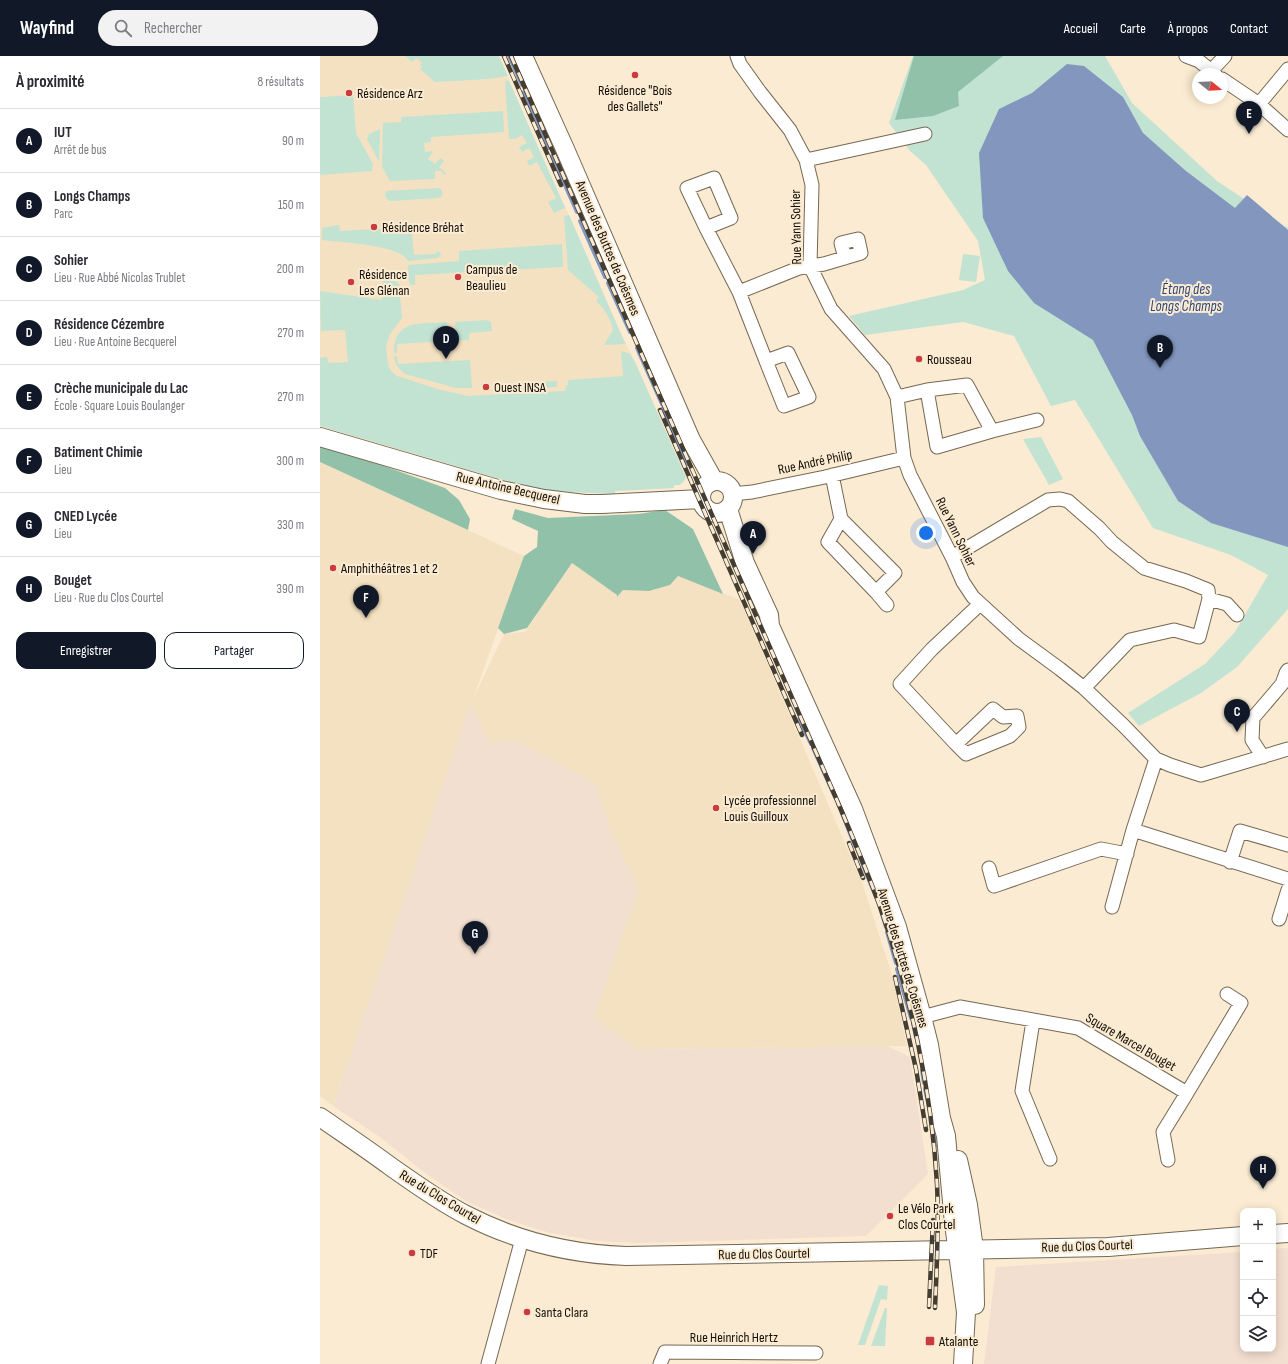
<!DOCTYPE html>
<html lang="fr">
<head>
<meta charset="utf-8">
<style>
	:root { --surface:#fff; --page:#f2f2f3; --text:#2b2b33; --muted:#7c7c81; --line:#e1e1e2; --accent:#111827 }
	body { margin:0; font-family:"Sofia Sans Condensed",sans-serif; background:var(--page); color:var(--text) }
	.controls { position:absolute; right:12px; bottom:12px; display:grid; overflow:hidden; border-radius:8px; box-shadow:0 2px 10px #0003 }
	.controls button { width:36px; height:36px; display:grid; place-items:center; padding:0; border:0; border-bottom:1px solid var(--line); background:var(--surface); color:var(--text); font:20px sans-serif }
	.compass { position:absolute; left:872px; top:12px; width:36px; height:36px; border-radius:50%; background:var(--surface); box-shadow:0 2px 10px #0003; rotate:108deg }
	.you { position:absolute; left:606px; top:477px; width:14px; height:14px; margin:-10px; border:3px solid #fff; border-radius:50%; background:#1a73e8; box-shadow:0 0 0 6px #1a73e833 }
	.badge { display:grid; place-items:center; width:26px; height:26px; border-radius:50%; background:var(--accent); color:#fff; font-size:13px; font-weight:700 }
	.pin { position:absolute; translate:-50% -33px; filter:drop-shadow(0 1px 2px #0008) }
	.pin::after { content:''; position:absolute; top:21px; width:14px; height:12px; background:inherit; clip-path:polygon(0 0,100% 0,50% 100%) }
	.list { margin:0; padding:0; list-style:none }
	h2 { display:flex; justify-content:space-between; align-items:center; height:52px; margin:0; padding:0 16px; font-size:17px }
	h2 small { font-size:13px; font-weight:400; color:var(--muted) }
	.list li { display:grid; grid-template-columns:26px 1fr auto; gap:12px; align-items:center; box-sizing:border-box; height:64px; padding:0 16px; border-top:1px solid var(--line) }
	.list b { display:block; font-size:15px; white-space:nowrap }
	.list p { margin:0; font-size:13px; white-space:nowrap; color:var(--muted) }
	.list em { font-size:13px; font-style:normal; color:var(--muted) }
	.actions { display:flex; gap:8px; padding:12px 16px }
	.actions a { flex:1; padding:9px 0; border:1px solid var(--accent); border-radius:12px; text-align:center; font-size:14px; color:var(--accent) }
	.actions .main { background:var(--accent); color:#fff }
	.icon { flex:none; width:22px; height:22px; fill:none; stroke:currentColor; stroke-width:2; stroke-linecap:round; stroke-linejoin:round }
	.map { position:relative; flex:none; width:968px; height:1308px; overflow:hidden }
	header { display:flex; align-items:center; gap:24px; box-sizing:border-box; height:56px; padding:0 20px; background:var(--accent); color:#fff }
	header strong { font-size:19px }
	nav { display:flex; gap:22px; margin-inline-start:auto; font-size:14px }
	.search { width:280px; height:36px; background:var(--page); display:flex; align-items:center; gap:10px; box-sizing:border-box; padding:0 14px; border-radius:22px; color:var(--muted); font-size:15px }
	main { display:flex }
	aside { flex:1; background:var(--surface) }
	.map>svg:first-child { display:block }
	.commercial { fill:#f2dfcf }
	.built { fill:#f4e1c1 }
	.green { fill:#c2e3d2 }
	.forest { fill:#91c2a9 }
	.water { fill:#8397be }
	.lines { fill:none; stroke-linecap:round; stroke-linejoin:round }
	.stream { stroke:#8397be; stroke-width:4 }
	.street-casing { stroke:#756852; stroke-width:15 }
	.secondary-casing { stroke:#756852; stroke-width:20 }
	.street { stroke:#fff; stroke-width:13 }
	.secondary { stroke:#fff; stroke-width:18 }
	.rail-casing { stroke:#443d32; stroke-width:4.5 }
	.rail { stroke:#faebd2; stroke-width:3; stroke-dasharray:9; stroke-linecap:butt }
	.poi-dot { fill:#ca3b3d; stroke:#faebd2; stroke-width:1.5 }
	.labels { text-anchor:middle; dominant-baseline:central; stroke-width:4; stroke-linejoin:round; paint-order:stroke }
	.poi-label { font-size:14px; fill:#130e06; stroke:#faebd2; text-anchor:start }
	.street-label { font-size:14px; fill:#130e06; stroke:#faebd2 }
	.water-label { font-size:15px; font-style:italic; fill:#2f477b; stroke:#faebd2 }
</style>
</head>
<body>
<header>
<strong>Wayfind</strong>
<div class="search"><svg class="icon" aria-label="search" viewBox="0 0 24 24"><circle cx="10" cy="10" r="6"/><path d="M15 15l6 6"/></svg>Rechercher</div>
<nav><a>Accueil</a><a>Carte</a><a>À propos</a><a>Contact</a></nav>
</header>
<main>
<aside>
<h2>À proximité<small>8 résultats</small></h2>
<ul class="list">
<li><span class="badge">A</span><div><b>IUT</b><p>Arrêt de bus</p></div><em>90 m</em></li>
<li><span class="badge">B</span><div><b>Longs Champs</b><p>Parc</p></div><em>150 m</em></li>
<li><span class="badge">C</span><div><b>Sohier</b><p>Lieu · Rue Abbé Nicolas Trublet</p></div><em>200 m</em></li>
<li><span class="badge">D</span><div><b>Résidence Cézembre</b><p>Lieu · Rue Antoine Becquerel</p></div><em>270 m</em></li>
<li><span class="badge">E</span><div><b>Crèche municipale du Lac</b><p>École · Square Louis Boulanger</p></div><em>270 m</em></li>
<li><span class="badge">F</span><div><b>Batiment Chimie</b><p>Lieu</p></div><em>300 m</em></li>
<li><span class="badge">G</span><div><b>CNED Lycée</b><p>Lieu</p></div><em>330 m</em></li>
<li><span class="badge">H</span><div><b>Bouget</b><p>Lieu · Rue du Clos Courtel</p></div><em>390 m</em></li>
</ul>
<div class="actions"><a class="main">Enregistrer</a><a>Partager</a></div>
</aside>
<div class="map">
<svg width="968" height="1308" viewBox="0 0 968 1308">
	<rect width="100%" height="100%" fill="#faebd2"/>
	<path class="commercial" d="M 150,648 L 170,686 L 196,684 L 276,728 L 291,775 L 319,833 L 274,961 L 317,993 L 567,990 L 590,1001 L 608,1118 L 546,1180 L 319,1187 L 277,1185 L 230,1177 L 186,1163 L 146,1145 L 105,1117 L 60,1081 L 13,1050 Z
		M 968,1192 L 968,1308 L 664,1308 L 676,1211 L 923,1196 L 923,1293 L 953,1293 L 953,1193 Z"/>
	<path class="built" d="M 0,0 L 179,0 L 218,92 L 249,159 L 306,288 L 315,306 L 365,419 L 366,422 L 360,429 L 354,429 L 354,432 L 295,435 L 295,438 L 232,435 L 185,425 L 0,370 Z
		M 0,406 L 204,500 L 153,643 L 184,578 L 205,576 L 252,507 L 298,540 L 303,534 L 329,535 L 350,529 L 358,520 L 420,544 L 543,829 L 572,919 L 587,990 L 317,993 L 274,961 L 319,833 L 291,775 L 276,728 L 196,684 L 170,687 L 150,648 L 13,1050 L 0,1040 Z"/>
	<path class="green" d="M 85,0 L 179,0 L 188,20 L 168,23 L 115,26 L 100,13 L 102,11 L 100,9 L 102,7 L 97,2 L 92,6 Z
		M 593,0 L 785,0 L 812,47 L 897,125 L 968,172 L 968,553 L 917,611 L 881,637 L 819,670 L 808,657 L 885,608 L 915,576 L 948,519 L 911,499 L 833,472 L 755,344 L 731,350 L 694,280 L 643,266 L 545,279 L 529,260 L 643,234 L 665,224 L 658,185 L 606,109 L 590,95 L 569,67 Z
		M 185,25 L 189,25 L 245,152 L 234,157 L 228,146 L 236,142 L 217,106 L 209,110 L 207,105 L 214,101 L 209,92 L 202,96 L 199,91 L 207,87 L 202,79 L 195,83 L 189,83 Z
		M 33,39 L 36,77 L 53,108 L 52,115 L 0,119 L 0,41 Z
		M 183,55 L 184,76 L 111,81 L 111,86 L 104,87 L 105,96 L 112,95 L 113,96 L 108,103 L 115,108 L 121,102 L 124,105 L 119,111 L 127,118 L 123,118 L 122,115 L 115,115 L 115,123 L 70,125 L 62,111 L 63,67 L 81,66 L 81,61 Z
		M 60,73 L 59,106 L 47,83 L 49,78 Z
		M 118,132 C 122,133 123,136 122,140 L 119,142 L 70,145 L 66,142 L 65,137 L 67,135 Z
		M 249,159 L 303,283 L 306,288 L 284,289 L 293,274 C 291,263 284,252 276,245 L 279,241 L 248,214 L 244,160 Z
		M 19,169 L 20,175 L 92,171 L 92,174 L 88,175 L 89,178 L 92,178 L 94,199 L 116,198 L 116,196 L 120,196 L 121,200 L 117,202 L 88,205 C 81,189 19,186 2,184 L 2,172 Z
		M 242,188 L 243,211 L 95,219 L 95,229 L 91,229 L 89,226 L 88,209 L 139,205 L 139,195 Z
		M 643,198 L 660,200 L 656,226 L 639,224 Z
		M 62,223 L 75,225 L 79,228 L 82,262 L 70,278 L 66,290 L 68,309 L 72,316 L 77,320 L 121,334 L 148,340 L 245,335 L 246,330 L 248,329 L 248,324 L 303,320 L 301,295 L 310,298 L 315,306 L 365,419 L 366,422 C 362,427 361,430 354,429 L 354,432 L 295,435 L 295,438 L 232,435 L 201,429 L 0,370 L 0,302 L 7,301 L 8,307 L 28,306 L 25,274 L 1,275 L 0,235 L 61,244 L 65,234 L 67,234 L 68,231 L 63,229 Z
		M 167,264 L 171,266 L 172,275 L 149,277 L 149,284 L 136,285 L 135,266 Z
		M 126,266 L 128,268 L 129,285 L 77,288 L 77,297 L 74,297 C 73,263 102,268 126,266 Z
		M 77,300 L 78,308 L 150,304 L 152,332 L 136,332 L 85,318 C 79,313 75,309 74,301 Z
		M 237,325 L 237,331 L 198,334 L 198,327 Z
		M 721,381 L 743,423 L 729,429 L 703,383 Z
		M 559,1229 L 568,1230 L 567,1244 L 561,1243 L 545,1289 L 538,1289 Z
		M 565,1252 L 567,1252 L 565,1290 L 551,1290 Z"/>
	<path class="forest" d="M 594,0 L 683,0 L 638,36 L 639,50 L 613,60 L 575,64 Z
		M 0,390 L 20,394 L 125,432 L 139,444 L 150,463 L 148,474 L 0,406 Z
		M 195,453 L 228,462 L 318,458 L 345,454 L 373,473 L 403,538 L 358,520 L 350,529 L 329,535 L 303,534 L 297,541 L 297,539 L 252,507 L 207,572 L 184,578 L 178,572 L 204,500 L 217,491 L 218,475 L 192,463 Z"/>
	<path class="water" d="M 747,8 L 764,10 L 803,41 L 823,77 L 866,115 L 915,152 L 927,139 L 968,174 L 968,491 L 891,467 L 858,445 L 820,380 L 812,359 L 773,284 L 714,247 L 688,215 L 663,162 L 659,97 L 679,53 L 712,37 Z"/>
	<g class="lines">
		<path class="stream" d="M 189,0 L 202,29
			M 204,36 L 229,92
			M 232,100 L 257,156
			M 260,165 L 285,221
			M 288,227 L 310,276
			M 317,292 L 342,348
			M 343,352 L 368,408
			M 479,663 L 491,688
			M 493,692 L 515,741
			M 518,747 L 535,790
			M 540,802 L 556,841
			M 561,854 L 566,871
			M 567,876 L 576,907
			M 577,913 L 591,962
			M 593,967 L 596,981
			M 602,1014 L 604,1027
			M 605,1033 L 611,1059 L 615,1090"/>
		<g class="street-casing">
			<path id="street" d="M 417,0 L 420,8 L 440,36 L 470,74 L 486,104 L 492,129 L 490,210 L 511,253 L 564,313 L 577,341 L 584,402 L 590,419 L 632,501 L 643,526 L 653,541 L 699,583 L 740,613 L 764,632 L 804,670 L 836,703 L 850,709 L 881,719 L 968,693
				M 866,0 L 879,5 L 895,18
				M 891,15 L 905,0
				M 902,23 L 939,48 L 968,74
				M 939,48 L 968,13
				M 486,104 L 605,78
				M 394,122 L 411,162 L 386,172 L 367,132 Z
				M 386,172 L 419,236 L 446,305
				M 419,236 L 479,212 L 504,208 L 541,197 L 538,183 L 521,187 L 525,202
				M 468,297 L 489,341 L 464,350 L 446,305 Z
				M 607,334 L 647,329 L 672,375
				M 577,341 L 607,334 L 617,391 L 672,375 L 717,364
				M 512,419 L 521,463 L 508,486 L 556,536 L 575,517 L 521,463
				M 412,438 L 432,436 L 505,421 L 584,402
				M 632,501 L 728,444 L 740,443 L 748,445 L 779,472 L 792,486 L 824,512 L 866,525 L 888,534 L 889,543 L 879,581 L 854,574 L 810,584 L 764,632
				M 556,536 L 567,549
				M 889,543 L 907,548 L 917,559
				M 636,688 L 646,698 L 690,680 L 699,671 L 697,660 L 683,661 L 673,653 L 636,688 L 580,628 L 612,593 L 660,548
				M 943,701 L 932,684 L 933,662 L 962,628 L 966,617 L 968,614
				M 813,774 L 836,703
				M 910,806 L 920,775 L 968,789
				M 669,812 L 674,830 L 781,793 L 807,798
				M 792,851 L 813,774 L 968,823
				M 959,863 L 968,834
				M 602,961 L 640,951 L 758,972 L 867,1037 L 921,947 L 907,938
				M 713,965 L 702,1035 L 730,1103
				M 848,1104 L 843,1076 L 867,1037
				M 168,1308 L 202,1183
				M 340,1308 L 345,1296 L 496,1297"/>
		</g>
		<g class="secondary-casing">
			<path id="secondary" d="M 203,0 L 245,93 L 371,384 L 394,425
				M 0,381 L 181,434 L 224,443 L 265,448 L 282,448 L 381,443
				M381 441a16 16 0 1 1 32 0a16 16 0 1 1-32 0Z
				M 408,453 L 425,507 L 449,559 L 450,570 L 533,753 L 577,871 L 602,961 L 609,989 L 621,1062 L 626,1080 L 634,1168 L 646,1256 L 643,1308
				M 0,1061 C 23,1077 47,1093 70,1110 C 94,1127 119,1145 146,1159 C 196,1185 250,1198 306,1200 L 788,1191 L 923,1180
				M 638,1104 L 648,1149 L 654,1193 L 655,1249
				M 953,1178 L 968,1177"/>
		</g>
		<use href="#street" class="street"/>
		<use href="#secondary" class="secondary"/>
		<g class="rail-casing">
			<path id="rail" d="M 184,0 L 241,129
				M 191,0 L 516,742 C 531,777 546,812 559,848 C 590,935 612,1037 617,1128 C 619,1169 617,1210 615,1252
				M 340,354 L 482,679
				M 529,787 L 543,822
				M 575,921 L 596,1013 L 606,1074
				M 609,1251 L 613,1164"/>
		</g>
		<use href="#rail" class="rail"/>
	</g>
	<g class="poi-dot">
		<circle cx="315" cy="19" r="4"/>
		<circle cx="29" cy="37" r="4"/>
		<circle cx="54" cy="171" r="4"/>
		<circle cx="138" cy="221" r="4"/>
		<circle cx="31" cy="226" r="4"/>
		<circle cx="599" cy="303" r="4"/>
		<circle cx="166" cy="331" r="4"/>
		<circle cx="13" cy="512" r="4"/>
		<circle cx="396" cy="752" r="4"/>
		<circle cx="570" cy="1160" r="4"/>
		<circle cx="92" cy="1197" r="4"/>
		<circle cx="207" cy="1256" r="4"/>
		<rect x="605" y="1280" width="10" height="10" rx="2"/>
	</g>
	<g class="labels">
		<g class="poi-label">
			<text x="315" y="34" text-anchor="middle">Résidence "Bois<tspan x="315" dy="16">des Gallets"</tspan></text>
			<text x="37" y="37">Résidence Arz</text>
			<text x="62" y="171">Résidence Bréhat</text>
			<text x="146" y="213">Campus de<tspan x="146" dy="16">Beaulieu</tspan></text>
			<text x="39" y="218">Résidence<tspan x="39" dy="16">Les Glénan</tspan></text>
			<text x="607" y="303">Rousseau</text>
			<text x="174" y="331">Ouest INSA</text>
			<text x="21" y="512">Amphithéâtres 1 et 2</text>
			<text x="404" y="744">Lycée professionnel<tspan x="404" dy="16">Louis Guilloux</tspan></text>
			<text x="578" y="1152">Le Vélo Park<tspan x="578" dy="16">Clos Courtel</tspan></text>
			<text x="100" y="1197">TDF</text>
			<text x="215" y="1256">Santa Clara</text>
			<text x="619" y="1285">Atalante</text>
		</g>
		<g class="street-label">
			<text transform="translate(476 171) rotate(-91)">Rue Yann Sohier</text>
			<text transform="translate(288 192) rotate(67)">Avenue des Buttes de Coësmes</text>
			<text transform="translate(495 406) rotate(-12)">Rue André Philip</text>
			<text transform="translate(188 432) rotate(13)">Rue Antoine Becquerel</text>
			<text transform="translate(636 476) rotate(64)">Rue Yann Sohier</text>
			<text transform="translate(583 902) rotate(73)">Avenue des Buttes de Coësmes</text>
			<text transform="translate(811 986) rotate(30)">Square Marcel Bouget</text>
			<text transform="translate(120 1141) rotate(31)">Rue du Clos Courtel</text>
			<text transform="translate(767 1190) rotate(-2)">Rue du Clos Courtel</text>
			<text transform="translate(444 1198) rotate(-1)">Rue du Clos Courtel</text>
			<text x="414" y="1281">Rue Heinrich Hertz</text>
		</g>
		<g class="water-label">
			<text x="866" y="233">Étang des<tspan x="866" dy="17">Longs Champs</tspan></text>
		</g>
	</g>
</svg>
<div class="controls">
<button>+</button>
<button>−</button>
<button><svg class="icon" aria-label="locate" viewBox="0 0 24 24"><circle cx="12" cy="12" r="6"/><path d="M12 2v4M12 18v4M2 12h4M18 12h4"/></svg></button>
<button><svg class="icon" aria-label="layers" viewBox="0 0 24 24"><path d="M12 4l9 5-9 5-9-5zM3 14l9 5 9-5"/></svg></button>
</div>
<svg class="compass" viewBox="-18 -18 36 36"><path d="M0-13l5 13h-10z" fill="#e53935"/><path d="M0 13l5-13h-10z" fill="#7c7c81"/></svg>
<div class="you"></div>
<div class="pin badge" style="left:433px;top:498px">A</div>
<div class="pin badge" style="left:840px;top:312px">B</div>
<div class="pin badge" style="left:917px;top:676px">C</div>
<div class="pin badge" style="left:126px;top:303px">D</div>
<div class="pin badge" style="left:929px;top:78px">E</div>
<div class="pin badge" style="left:46px;top:562px">F</div>
<div class="pin badge" style="left:155px;top:898px">G</div>
<div class="pin badge" style="left:943px;top:1133px">H</div>
</div>
</main>
</body>
</html>
